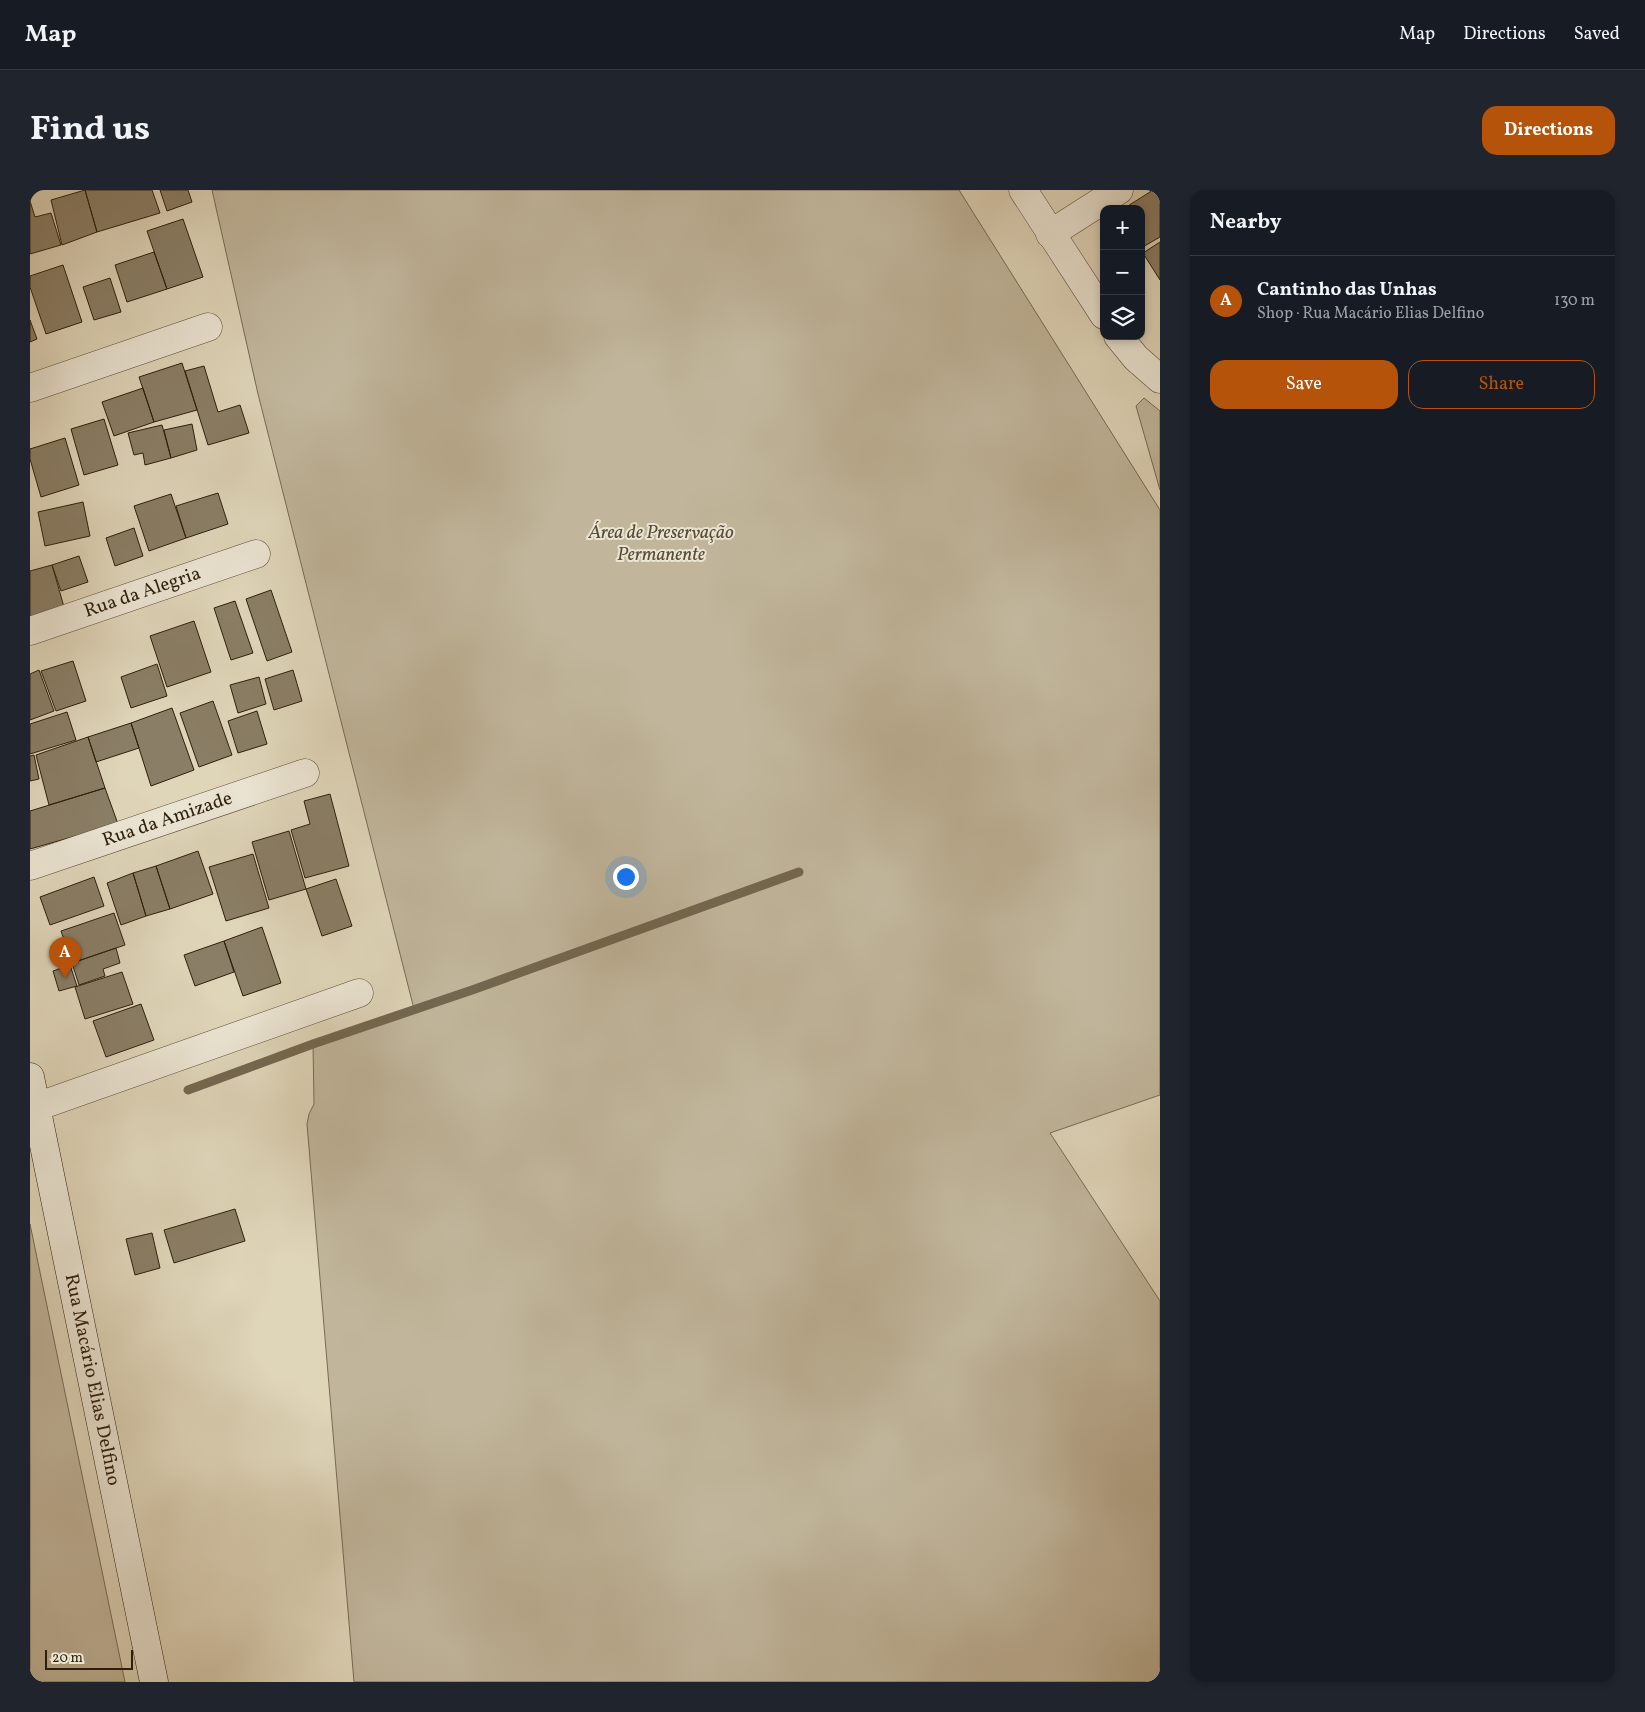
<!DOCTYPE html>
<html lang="en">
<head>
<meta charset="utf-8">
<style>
	:root { --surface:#171b24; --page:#20242c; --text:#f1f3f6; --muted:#9ea1a6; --line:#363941; --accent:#b45309 }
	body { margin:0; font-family:Vollkorn,serif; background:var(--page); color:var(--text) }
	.controls { position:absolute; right:15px; top:15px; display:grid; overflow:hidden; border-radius:10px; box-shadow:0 2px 8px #0003 }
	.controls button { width:45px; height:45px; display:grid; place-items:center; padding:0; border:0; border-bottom:1px solid var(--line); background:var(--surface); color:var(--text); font:25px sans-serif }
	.scale { position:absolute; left:15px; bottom:12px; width:88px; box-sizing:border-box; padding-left:5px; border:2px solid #2d1f0c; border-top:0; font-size:14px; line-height:18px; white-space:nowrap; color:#2d1f0c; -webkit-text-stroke:4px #eae4d2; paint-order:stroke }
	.you { position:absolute; left:595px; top:686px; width:18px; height:18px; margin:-12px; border:4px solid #fff; border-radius:50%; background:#1a73e8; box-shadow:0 0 0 8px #1a73e833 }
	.badge { display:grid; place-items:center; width:32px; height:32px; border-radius:50%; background:var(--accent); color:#fff; font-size:16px; font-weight:700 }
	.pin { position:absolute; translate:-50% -41px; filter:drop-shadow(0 1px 2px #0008) }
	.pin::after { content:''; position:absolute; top:26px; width:18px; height:15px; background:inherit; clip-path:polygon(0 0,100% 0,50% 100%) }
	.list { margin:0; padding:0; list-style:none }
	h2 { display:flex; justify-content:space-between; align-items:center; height:65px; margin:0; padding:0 20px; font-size:21px }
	h2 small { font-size:16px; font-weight:400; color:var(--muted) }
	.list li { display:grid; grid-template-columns:32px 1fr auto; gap:15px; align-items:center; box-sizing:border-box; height:90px; padding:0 20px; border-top:1px solid var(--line) }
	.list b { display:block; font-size:19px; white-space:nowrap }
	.list p { margin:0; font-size:16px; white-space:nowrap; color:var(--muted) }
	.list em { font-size:16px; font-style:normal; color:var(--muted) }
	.actions { display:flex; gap:10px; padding:15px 20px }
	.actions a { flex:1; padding:11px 0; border:1px solid var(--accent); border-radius:15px; text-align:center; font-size:18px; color:var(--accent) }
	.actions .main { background:var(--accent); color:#fff }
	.icon { flex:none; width:28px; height:28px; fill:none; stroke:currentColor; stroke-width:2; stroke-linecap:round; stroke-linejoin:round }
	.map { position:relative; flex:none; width:1130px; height:1492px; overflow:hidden; border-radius:15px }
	header { display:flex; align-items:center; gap:30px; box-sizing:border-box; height:70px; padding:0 25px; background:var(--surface); border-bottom:1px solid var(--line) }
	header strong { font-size:24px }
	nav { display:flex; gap:28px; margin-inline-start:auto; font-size:18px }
	.intro { display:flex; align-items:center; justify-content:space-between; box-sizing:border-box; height:120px; padding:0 30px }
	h1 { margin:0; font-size:35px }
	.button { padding:12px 22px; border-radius:15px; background:var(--accent); color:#fff; font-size:18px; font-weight:700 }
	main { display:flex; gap:30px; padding:0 30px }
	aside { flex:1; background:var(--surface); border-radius:15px; box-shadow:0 2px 8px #0003 }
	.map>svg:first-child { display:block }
	.green { fill:#c1b69c; stroke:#776a54 }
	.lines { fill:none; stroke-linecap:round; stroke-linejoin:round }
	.stream { stroke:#736750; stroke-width:9 }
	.building { fill:#8a7e66; stroke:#2d1f0c }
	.minor-casing { stroke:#5a4c37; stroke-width:29 }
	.secondary-casing { stroke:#2d1f0c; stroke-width:29 }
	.minor { stroke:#eae4d2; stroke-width:28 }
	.secondary { stroke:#eae4d2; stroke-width:28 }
	.labels { text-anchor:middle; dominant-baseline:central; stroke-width:4; stroke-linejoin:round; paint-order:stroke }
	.park-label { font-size:19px; font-style:italic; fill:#594c37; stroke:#eae4d2 }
	.street-label { font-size:19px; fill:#2d1f0c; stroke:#eae4d2 }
</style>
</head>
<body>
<header>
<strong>Map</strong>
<nav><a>Map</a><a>Directions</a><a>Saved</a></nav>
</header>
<div class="intro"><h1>Find us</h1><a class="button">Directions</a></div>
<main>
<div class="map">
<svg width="1130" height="1492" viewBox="0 0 1130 1492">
	<rect width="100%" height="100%" fill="#dfd5b9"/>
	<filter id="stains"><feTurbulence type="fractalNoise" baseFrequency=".004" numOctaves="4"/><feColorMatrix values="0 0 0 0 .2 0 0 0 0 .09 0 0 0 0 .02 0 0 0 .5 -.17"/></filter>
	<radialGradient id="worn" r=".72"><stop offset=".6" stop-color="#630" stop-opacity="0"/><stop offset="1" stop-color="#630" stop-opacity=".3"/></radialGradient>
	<path class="green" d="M 182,0 L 929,0 L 1130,320 L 1130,905 L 1020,943 L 1130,1111 L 1130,1492 L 324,1492 L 277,934 L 279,924 L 284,914 L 283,854 L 384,819 L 228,204 Z
		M 1114,208 L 1130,221 L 1130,300 L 1106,216 Z
		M 0,1034 L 95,1492 L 0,1492 Z"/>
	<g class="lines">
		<path class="stream" d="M 158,900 L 283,854 L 445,799 L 769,682"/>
	</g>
	<path class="building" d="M 55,0 L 67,42 L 32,55 L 21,10 Z
		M 55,0 L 122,0 L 130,23 L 67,42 Z
		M 130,0 L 158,0 L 162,12 L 137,21 Z
		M 1123,0 L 1130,0 L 1130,47 L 1111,58 L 1111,19 L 1093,19 Z
		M 0,11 L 5,27 L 21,23 L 31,55 L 0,64 Z
		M 153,29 L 173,87 L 137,99 L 117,41 Z
		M 1130,52 L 1130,90 L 1113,63 Z
		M 124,62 L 137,99 L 97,112 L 85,75 Z
		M 33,75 L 52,132 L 16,144 L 0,97 L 0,86 Z
		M 80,88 L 91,122 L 64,130 L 53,97 Z
		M 0,130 L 7,149 L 0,152 Z
		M 152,173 L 167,220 L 124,232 L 109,187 Z
		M 174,176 L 188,222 L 210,215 L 219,243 L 178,255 L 155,181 Z
		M 113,198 L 124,232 L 84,246 L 72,212 Z
		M 74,229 L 88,275 L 54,285 L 41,239 Z
		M 162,234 L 167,260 L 141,268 L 134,240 Z
		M 132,235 L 141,268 L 115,275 L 113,263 L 104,265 L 98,243 Z
		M 35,248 L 49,295 L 11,307 L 0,269 L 0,259 Z
		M 188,303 L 198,334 L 156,348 L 146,316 Z
		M 141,304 L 156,348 L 119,361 L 104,316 Z
		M 53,312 L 60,346 L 15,356 L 8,322 Z
		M 104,338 L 113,366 L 85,376 L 76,348 Z
		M 49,366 L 58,392 L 31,401 L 22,375 Z
		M 22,375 L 34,417 L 0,427 L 0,381 Z
		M 241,400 L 262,462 L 237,471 L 216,409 Z
		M 205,411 L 223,463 L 201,470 L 184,418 Z
		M 164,431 L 181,482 L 137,497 L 120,446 Z
		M 43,471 L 56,511 L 26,521 L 11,481 Z
		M 127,474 L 137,506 L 101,518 L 91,487 Z
		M 9,480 L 24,521 L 0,530 L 0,484 Z
		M 263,480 L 272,511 L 244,520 L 235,489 Z
		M 229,487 L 236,514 L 208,523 L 200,495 Z
		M 183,511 L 202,565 L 169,577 L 150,523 Z
		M 142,518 L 164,580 L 121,596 L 101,533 Z
		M 227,521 L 237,554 L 208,563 L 198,531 Z
		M 37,522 L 46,550 L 0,564 L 0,534 Z
		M 101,533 L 109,558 L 66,572 L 58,547 Z
		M 58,547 L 75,598 L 19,615 L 6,565 Z
		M 4,565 L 9,589 L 0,591 L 0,566 Z
		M 75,598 L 88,634 L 0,659 L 0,621 Z
		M 300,604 L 319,676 L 275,688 L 261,640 L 280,634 L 274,611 Z
		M 259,641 L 276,699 L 239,710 L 222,652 Z
		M 168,661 L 183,704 L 140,719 L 126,676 Z
		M 223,664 L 239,718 L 196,731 L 179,677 Z
		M 126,676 L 140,719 L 116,726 L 103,683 Z
		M 103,683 L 116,726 L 91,735 L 77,693 Z
		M 64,687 L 74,716 L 20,735 L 10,707 Z
		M 306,689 L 322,736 L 292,746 L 276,699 Z
		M 84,723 L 95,755 L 42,773 L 31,741 Z
		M 232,737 L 251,793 L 213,806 L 194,751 Z
		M 194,751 L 204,782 L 165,796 L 154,765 Z
		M 86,758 L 90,773 L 73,779 L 75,786 L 49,795 L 42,773 Z
		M 40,775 L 47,796 L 29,801 L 23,781 Z
		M 92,782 L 103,814 L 55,829 L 45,797 Z
		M 111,814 L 124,850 L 76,867 L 63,831 Z
		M 205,1019 L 215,1051 L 144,1073 L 134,1040 Z
		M 122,1043 L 130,1078 L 105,1085 L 96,1049 Z"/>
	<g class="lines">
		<g class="minor-casing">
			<g id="minor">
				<path d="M 993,0 L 1074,125"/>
				<path d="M 1020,44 L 1089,0"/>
				<path d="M 1088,146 L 1106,168 L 1130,189"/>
				<path d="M 0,198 L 178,137"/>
				<path id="s1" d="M 0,441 L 226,364"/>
				<path id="s2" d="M 0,676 L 275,583"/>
				<path d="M 6,917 L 329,803"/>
			</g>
		</g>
		<g class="secondary-casing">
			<g id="secondary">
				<path id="s3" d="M 0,887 L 124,1492"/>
			</g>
		</g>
		<use href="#minor" class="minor"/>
		<use href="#secondary" class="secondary"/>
	</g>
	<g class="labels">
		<g class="park-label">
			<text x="631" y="343">Área de Preservação<tspan x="631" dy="22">Permanente</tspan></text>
		</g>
		<g class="street-label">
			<text stroke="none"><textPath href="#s1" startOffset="119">Rua da Alegria</textPath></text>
			<text stroke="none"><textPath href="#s2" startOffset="145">Rua da Amizade</textPath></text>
			<text stroke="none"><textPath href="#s3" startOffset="309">Rua Macário Elias Delfino</textPath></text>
		</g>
	</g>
	<rect width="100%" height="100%" filter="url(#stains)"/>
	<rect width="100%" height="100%" fill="url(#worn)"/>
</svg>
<div class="controls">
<button>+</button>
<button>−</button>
<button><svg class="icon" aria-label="layers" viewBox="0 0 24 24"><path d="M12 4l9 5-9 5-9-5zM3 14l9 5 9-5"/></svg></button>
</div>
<div class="scale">20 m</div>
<div class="you"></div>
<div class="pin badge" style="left:35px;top:788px">A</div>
</div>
<aside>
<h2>Nearby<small></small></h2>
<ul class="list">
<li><span class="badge">A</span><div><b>Cantinho das Unhas</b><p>Shop · Rua Macário Elias Delfino</p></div><em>130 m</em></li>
</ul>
<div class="actions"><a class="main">Save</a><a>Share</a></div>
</aside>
</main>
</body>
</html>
